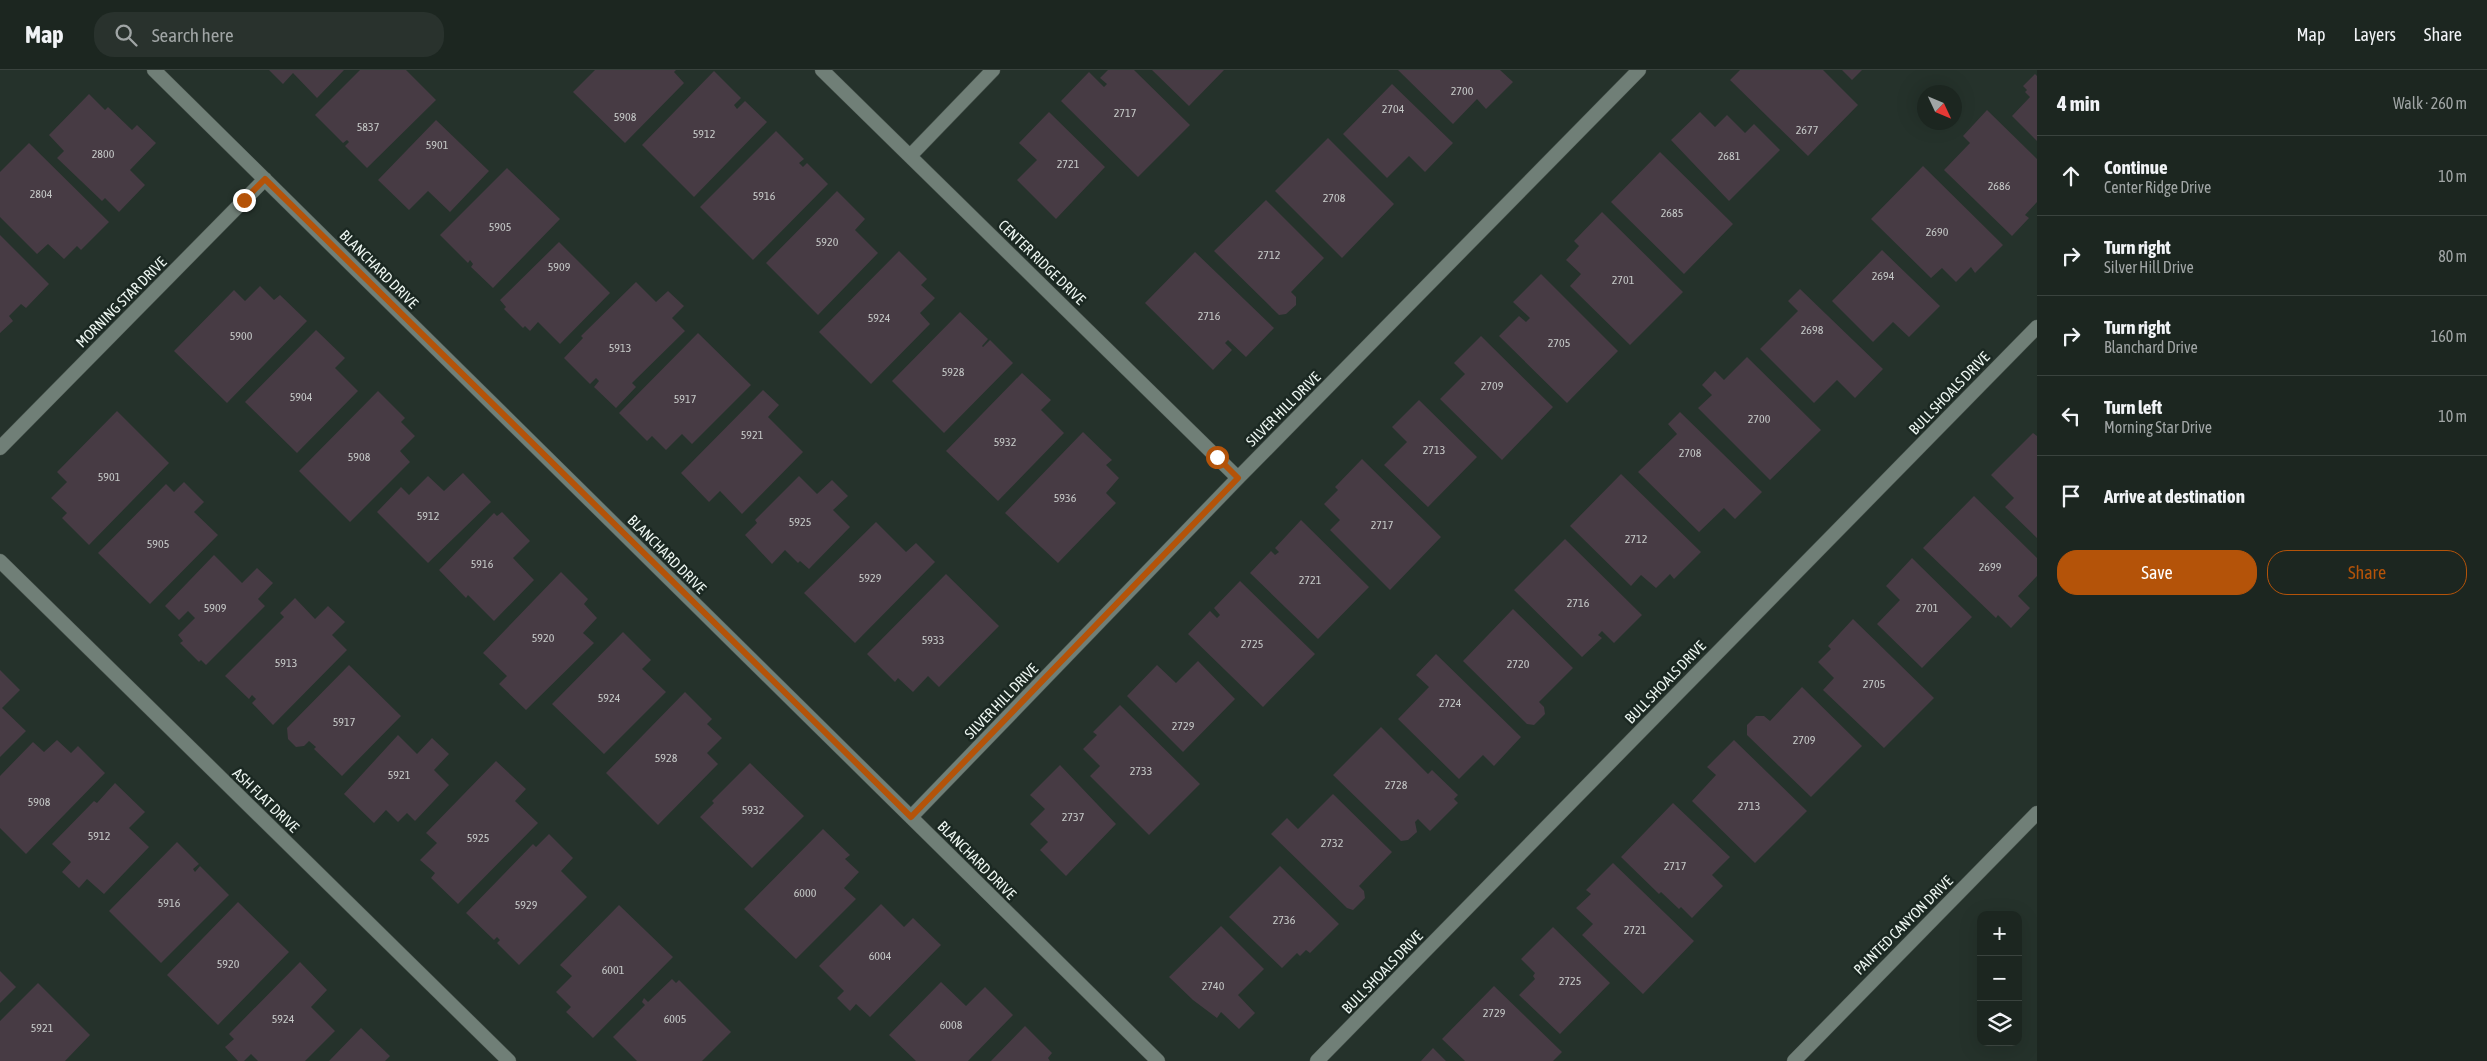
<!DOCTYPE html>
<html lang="en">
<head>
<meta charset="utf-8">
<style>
	:root { --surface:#1c2620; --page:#29322d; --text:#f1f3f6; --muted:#a0a5a5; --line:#3a433e; --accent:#b45309 }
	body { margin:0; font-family:"Asap Condensed",sans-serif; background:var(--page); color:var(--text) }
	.controls { position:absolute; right:15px; bottom:15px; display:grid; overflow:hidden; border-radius:10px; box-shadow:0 5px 20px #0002 }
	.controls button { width:45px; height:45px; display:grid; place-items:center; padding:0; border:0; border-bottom:1px solid var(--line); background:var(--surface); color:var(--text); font:25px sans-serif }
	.compass { position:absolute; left:1917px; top:15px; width:45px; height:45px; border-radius:50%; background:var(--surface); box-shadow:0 5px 20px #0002; rotate:134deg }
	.stop { position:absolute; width:15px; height:15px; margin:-11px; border:4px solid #b45309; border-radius:50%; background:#fff }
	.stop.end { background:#b45309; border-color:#fff; box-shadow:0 1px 5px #0008 }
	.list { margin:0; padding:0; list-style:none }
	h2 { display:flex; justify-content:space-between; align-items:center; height:65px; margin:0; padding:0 20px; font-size:21px }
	h2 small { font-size:16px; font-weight:400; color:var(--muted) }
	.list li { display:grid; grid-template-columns:32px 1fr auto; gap:15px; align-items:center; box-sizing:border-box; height:80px; padding:0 20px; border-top:1px solid var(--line) }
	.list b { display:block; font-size:19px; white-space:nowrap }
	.list p { margin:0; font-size:16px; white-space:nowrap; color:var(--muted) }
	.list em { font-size:16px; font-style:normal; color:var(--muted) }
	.actions { display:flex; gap:10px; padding:15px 20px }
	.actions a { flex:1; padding:11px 0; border:1px solid var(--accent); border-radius:20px; text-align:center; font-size:18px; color:var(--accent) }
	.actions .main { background:var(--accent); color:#fff }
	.icon { flex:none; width:28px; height:28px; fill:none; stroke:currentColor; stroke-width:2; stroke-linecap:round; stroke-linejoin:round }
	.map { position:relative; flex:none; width:2037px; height:991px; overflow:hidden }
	header { display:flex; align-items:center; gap:30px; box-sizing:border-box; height:70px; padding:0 25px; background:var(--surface); border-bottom:1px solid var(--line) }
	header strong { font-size:24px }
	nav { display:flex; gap:28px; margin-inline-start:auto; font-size:18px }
	.search { width:350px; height:45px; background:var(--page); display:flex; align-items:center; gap:12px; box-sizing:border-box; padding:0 18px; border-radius:20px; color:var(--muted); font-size:19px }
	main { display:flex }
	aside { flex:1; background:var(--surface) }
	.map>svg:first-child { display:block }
	.building { fill:#473b44 }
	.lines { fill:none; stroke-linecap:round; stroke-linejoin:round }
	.service-casing { stroke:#444f49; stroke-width:15 }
	.minor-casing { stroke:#444f49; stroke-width:15 }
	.service { stroke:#707f77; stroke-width:14 }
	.minor { stroke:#707f77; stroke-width:14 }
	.route { stroke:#b45309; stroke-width:6 }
	.labels { text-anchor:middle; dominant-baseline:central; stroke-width:5; stroke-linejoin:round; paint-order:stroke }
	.number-label { font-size:12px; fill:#c4c7c6 }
	.street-label { font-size:15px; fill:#edf6f1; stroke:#1b2822 }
</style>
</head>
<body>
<header>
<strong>Map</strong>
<div class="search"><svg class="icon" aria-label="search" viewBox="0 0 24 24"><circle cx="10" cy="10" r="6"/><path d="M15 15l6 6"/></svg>Search here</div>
<nav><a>Map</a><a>Layers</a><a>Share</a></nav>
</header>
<main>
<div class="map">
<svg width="2037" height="991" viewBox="0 0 2037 991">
	<rect width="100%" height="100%" fill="#25322b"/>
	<path class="building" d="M 269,0 L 344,0 L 317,28 L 293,3 L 283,14 Z
		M 360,0 L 406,0 L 436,30 L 367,98 L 345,76 L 349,72 L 347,70 L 343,73 L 315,45 Z
		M 595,0 L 676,0 L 674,2 L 684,13 L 625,73 L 573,22 Z
		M 1108,0 L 1134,0 L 1190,55 L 1138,107 L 1061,31 L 1089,2 L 1104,17 L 1107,14 L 1100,8 Z
		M 1152,0 L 1224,0 L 1189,36 Z
		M 1398,0 L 1500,0 L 1513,12 L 1486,39 L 1477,29 L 1453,54 Z
		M 1740,0 L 1823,0 L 1858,35 L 1808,86 L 1730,10 Z
		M 1842,0 L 1862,0 L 1852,10 Z
		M 714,1 L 741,28 L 734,35 L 737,39 L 745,31 L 767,52 L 694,127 L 642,75 Z
		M 2035,4 L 2037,6 L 2037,71 L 2012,46 L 2030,27 L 2025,22 L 2027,20 L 2023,16 Z
		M 1392,14 L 1453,73 L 1425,102 L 1409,86 L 1387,108 L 1343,64 Z
		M 89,24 L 105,40 L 108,37 L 132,60 L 137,55 L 156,73 L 130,100 L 145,115 L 119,142 L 105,128 L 102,131 L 57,88 L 64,81 L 49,65 Z
		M 1987,40 L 2037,89 L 2037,132 L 2025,145 L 2029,148 L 2012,166 L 1944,100 L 1970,73 L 1963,66 Z
		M 1049,42 L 1105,97 L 1056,149 L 1017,110 L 1037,90 L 1019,73 Z
		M 1700,42 L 1715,57 L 1727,45 L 1745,63 L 1754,54 L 1780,80 L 1729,131 L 1671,70 Z
		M 436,50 L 489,101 L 450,142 L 428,121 L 409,140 L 378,110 Z
		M 776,61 L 804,89 L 799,93 L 803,97 L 807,93 L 828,114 L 753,190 L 700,137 Z
		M 1328,68 L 1394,134 L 1342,188 L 1275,121 Z
		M 29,73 L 109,152 L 81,180 L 77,176 L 64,189 L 48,174 L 37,184 L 0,147 L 0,102 Z
		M 1660,82 L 1733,154 L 1684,204 L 1611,132 Z
		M 1923,96 L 2003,175 L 1975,203 L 1971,197 L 1956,212 L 1942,198 L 1931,208 L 1871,149 Z
		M 507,98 L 560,149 L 493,218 L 471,197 L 473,194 L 470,190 L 468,193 L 440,165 Z
		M 837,121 L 865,149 L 855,160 L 878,183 L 818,245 L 766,193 Z
		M 1266,130 L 1324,188 L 1291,222 L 1296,227 L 1296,235 L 1286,244 L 1279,245 L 1214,181 Z
		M 1602,142 L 1683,222 L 1630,275 L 1570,216 L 1581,204 L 1566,190 L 1579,176 L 1574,171 Z
		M 0,165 L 49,214 L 26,238 L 21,234 L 9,246 L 13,251 L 0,263 Z
		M 559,172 L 610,223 L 560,274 L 538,252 L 530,261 L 525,256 L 523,258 L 504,239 L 506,237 L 500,230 Z
		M 1882,180 L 1940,236 L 1909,267 L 1893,252 L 1873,272 L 1832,231 Z
		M 899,181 L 927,209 L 921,215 L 935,228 L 920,243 L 930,254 L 871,314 L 819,262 Z
		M 1195,182 L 1274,258 L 1246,287 L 1228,270 L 1225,273 L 1232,280 L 1213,300 L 1145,233 Z
		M 1541,204 L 1618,281 L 1567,333 L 1499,266 L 1519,246 L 1526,252 L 1530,248 L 1513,232 Z
		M 636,212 L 656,232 L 668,221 L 684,236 L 672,248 L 685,261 L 632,313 L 636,317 L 616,338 L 594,317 L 599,311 L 596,308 L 590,314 L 564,288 L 583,268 L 581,266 Z
		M 260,216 L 274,230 L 280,225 L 307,251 L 227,333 L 174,281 L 234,220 L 245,231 Z
		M 1800,219 L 1883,299 L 1855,328 L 1837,310 L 1814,333 L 1760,279 L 1798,241 L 1788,231 Z
		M 960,242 L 988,269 L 982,276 L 983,277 L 990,270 L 1013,293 L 944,363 L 892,311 Z
		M 316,260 L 345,288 L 335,298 L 358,321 L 297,383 L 245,332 Z
		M 698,263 L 751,315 L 692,374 L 682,364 L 666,380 L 652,366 L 647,371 L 619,343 Z
		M 1481,266 L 1553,337 L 1502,390 L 1440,329 L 1465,304 L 1454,293 Z
		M 1747,287 L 1821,360 L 1770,410 L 1698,338 L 1712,325 L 1702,315 L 1715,301 L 1724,310 Z
		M 1022,303 L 1051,330 L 1041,340 L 1064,363 L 998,431 L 946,381 Z
		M 763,320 L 779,335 L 768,347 L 803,382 L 742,444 L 720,421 L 709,432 L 681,403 Z
		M 378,321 L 405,348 L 401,352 L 415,366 L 400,381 L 410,392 L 350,452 L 299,401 Z
		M 1419,330 L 1477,387 L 1428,437 L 1384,395 L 1407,372 L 1392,357 Z
		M 117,341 L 169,393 L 89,475 L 62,448 L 67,443 L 51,428 L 67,412 L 57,402 Z
		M 1680,342 L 1762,422 L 1735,449 L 1724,438 L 1699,462 L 1638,402 L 1677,364 L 1668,354 Z
		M 1083,362 L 1112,390 L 1106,395 L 1119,408 L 1106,423 L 1116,433 L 1058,493 L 1005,443 Z
		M 2033,363 L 2037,366 L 2037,468 L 2005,437 L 2014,428 L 1991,405 Z
		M 1362,389 L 1441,467 L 1390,520 L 1330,460 L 1340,450 L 1324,434 L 1338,420 L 1335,417 Z
		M 463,403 L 491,432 L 428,493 L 377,442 L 401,417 L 409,425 L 428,406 L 444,421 Z
		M 1621,404 L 1701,482 L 1674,509 L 1670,504 L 1656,518 L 1641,505 L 1631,516 L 1570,456 Z
		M 799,406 L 817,424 L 832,410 L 848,426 L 833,440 L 850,457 L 809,499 L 800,491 L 798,493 L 785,480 L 772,494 L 745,465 L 757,453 L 755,450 Z
		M 184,412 L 204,432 L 194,442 L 218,465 L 150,534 L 98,483 L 166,414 L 174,422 Z
		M 1974,426 L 2037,488 L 2037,506 L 2018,526 L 2030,538 L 2011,558 L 1998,545 L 1996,548 L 1923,478 Z
		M 502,442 L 530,471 L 513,488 L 534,510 L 494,551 L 468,525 L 466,528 L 439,500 L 494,443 L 497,446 Z
		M 1301,450 L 1369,517 L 1318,569 L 1250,503 L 1271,481 L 1275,485 L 1279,482 L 1275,478 Z
		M 876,452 L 906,482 L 916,473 L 935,492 L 855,573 L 804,523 Z
		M 1565,469 L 1642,545 L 1614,573 L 1602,561 L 1598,565 L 1602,568 L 1582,587 L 1514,520 Z
		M 214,485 L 242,513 L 257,498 L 273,513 L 258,529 L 265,536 L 206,595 L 201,590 L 199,592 L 180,573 L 183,571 L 178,565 L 195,548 L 188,541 L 179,550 L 165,536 Z
		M 1912,488 L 1972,547 L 1922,598 L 1877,554 L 1900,530 L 1886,516 Z
		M 561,502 L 588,529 L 584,534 L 597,548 L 583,563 L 594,573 L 526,640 L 499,614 L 507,606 L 483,583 Z
		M 946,504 L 999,556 L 939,617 L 928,606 L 913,622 L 898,608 L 895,612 L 867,584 Z
		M 1240,511 L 1315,584 L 1263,637 L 1188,564 L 1210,541 L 1217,548 L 1220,545 L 1214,538 Z
		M 295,528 L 315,549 L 328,536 L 345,552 L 332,565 L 347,580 L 273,655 L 252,633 L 256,629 L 252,625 L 249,629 L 225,606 L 284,547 L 280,543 Z
		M 1513,539 L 1573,598 L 1539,632 L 1544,637 L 1545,644 L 1534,655 L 1527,654 L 1463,591 Z
		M 1853,549 L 1934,628 L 1884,678 L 1823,620 L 1834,608 L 1818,592 L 1831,579 L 1828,576 Z
		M 623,562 L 651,590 L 642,599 L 666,622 L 604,684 L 552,634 Z
		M 1436,584 L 1521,667 L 1494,696 L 1483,685 L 1459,709 L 1398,649 L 1429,617 L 1416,605 Z
		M 1198,591 L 1235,629 L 1183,682 L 1127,626 L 1157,595 L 1176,613 Z
		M 349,595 L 401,646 L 342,706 L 314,679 L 316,677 L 309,671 L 304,676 L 296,677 L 288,669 L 287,658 Z
		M 0,600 L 20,620 L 2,638 L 26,661 L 0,687 Z
		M 1802,617 L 1862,676 L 1811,727 L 1747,665 L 1747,655 L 1756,646 L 1764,646 L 1770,651 Z
		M 685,622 L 712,649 L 707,654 L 722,668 L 707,683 L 718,694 L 658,755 L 606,703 Z
		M 1120,635 L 1200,714 L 1149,765 L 1090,706 L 1100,696 L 1083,679 L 1097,665 L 1093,662 Z
		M 1381,657 L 1428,704 L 1432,700 L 1458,725 L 1454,729 L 1458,733 L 1430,761 L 1418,749 L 1415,752 L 1417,762 L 1408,770 L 1401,771 L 1333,705 Z
		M 398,665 L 417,684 L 432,668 L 449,684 L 434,700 L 449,715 L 415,751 L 407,743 L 398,752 L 386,740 L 374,753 L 344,724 Z
		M 57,670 L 71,683 L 78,676 L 105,703 L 26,784 L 0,758 L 0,706 L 33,672 L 44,682 Z
		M 1734,670 L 1807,741 L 1755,793 L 1692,731 L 1716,705 L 1707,697 Z
		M 496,691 L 526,719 L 515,731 L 538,753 L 458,834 L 431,808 L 435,803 L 420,790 L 437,773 L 426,763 Z
		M 750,693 L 804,746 L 752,798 L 700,747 L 714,733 L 712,731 Z
		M 1060,695 L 1116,754 L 1066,806 L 1040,780 L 1048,772 L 1030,754 L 1045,739 L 1030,725 Z
		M 115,713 L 145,742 L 129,758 L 149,777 L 104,824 L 87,809 L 79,818 L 62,802 L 71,792 L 52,774 L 94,731 L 97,733 Z
		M 1333,724 L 1392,782 L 1359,816 L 1364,821 L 1365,828 L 1353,840 L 1347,838 L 1271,764 L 1287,748 L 1298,759 Z
		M 1673,733 L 1730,787 L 1712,805 L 1723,816 L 1692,848 L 1681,837 L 1679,839 L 1661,822 L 1659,824 L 1621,787 Z
		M 823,759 L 850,785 L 845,789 L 859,802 L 844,818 L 856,829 L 796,889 L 744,839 Z
		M 549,764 L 573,788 L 561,801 L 587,827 L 519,895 L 497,873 L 500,870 L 497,867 L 494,870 L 466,843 L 533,774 L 536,777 Z
		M 177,772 L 199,794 L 193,799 L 195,802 L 200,796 L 229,825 L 161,893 L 109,841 Z
		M 1613,793 L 1694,871 L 1643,924 L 1582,865 L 1593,854 L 1576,838 L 1591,824 L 1586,820 Z
		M 1280,796 L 1339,854 L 1310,883 L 1306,880 L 1300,886 L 1297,883 L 1282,898 L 1229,847 Z
		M 238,832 L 289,882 L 218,955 L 167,905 Z
		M 881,834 L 904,857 L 913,848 L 941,875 L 870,947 L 856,934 L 850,941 L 837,928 L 844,921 L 819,896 Z
		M 619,835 L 673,887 L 593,968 L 566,942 L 571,937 L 556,922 L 572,906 L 560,895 Z
		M 1221,856 L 1264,899 L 1238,925 L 1255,943 L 1239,959 L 1221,942 L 1217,948 L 1193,930 L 1169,907 Z
		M 1553,857 L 1610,913 L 1560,964 L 1519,925 L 1535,909 L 1533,906 L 1535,903 L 1521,889 Z
		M 300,892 L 327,920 L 311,937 L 335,961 L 305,991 L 258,991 L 251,984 L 244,991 L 238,991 L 225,977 L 234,969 L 229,964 Z
		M 0,901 L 16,917 L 0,933 Z
		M 672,909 L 676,913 L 679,910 L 731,962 L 702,991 L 637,991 L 613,967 L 645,935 L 642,932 L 644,928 L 648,932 Z
		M 941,912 L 966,936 L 985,917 L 1013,945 L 968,991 L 916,991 L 889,965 Z
		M 38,913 L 90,965 L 65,991 L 0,991 L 0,951 Z
		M 1494,916 L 1562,982 L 1553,991 L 1465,991 L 1442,969 Z
		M 1025,956 L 1052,983 L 1048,988 L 1050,991 L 991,991 Z
		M 361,958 L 390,986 L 385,991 L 329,991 Z
		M 1433,978 L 1446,991 L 1421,991 Z"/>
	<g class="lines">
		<g class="service-casing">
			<path id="service" d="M 1794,991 L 2037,743"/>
		</g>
		<g class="minor-casing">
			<path id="minor" d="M 154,0 L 1158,991
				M 822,0 L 1238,408
				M 910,86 L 993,0
				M 0,378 L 265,109
				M 0,491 L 509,991
				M 911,747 L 1238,408 L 1639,0
				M 1317,991 L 2037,257"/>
		</g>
		<use href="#service" class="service"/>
		<use href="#minor" class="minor"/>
	</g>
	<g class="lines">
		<path class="route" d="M 244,130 L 265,109 L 911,747 L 1238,408 L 1217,387"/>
	</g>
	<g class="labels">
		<g class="number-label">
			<text x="1462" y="21">2700</text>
			<text x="1393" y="39">2704</text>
			<text x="1125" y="43">2717</text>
			<text x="625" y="47">5908</text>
			<text x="368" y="57">5837</text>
			<text x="1807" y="60">2677</text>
			<text x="704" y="64">5912</text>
			<text x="437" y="75">5901</text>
			<text x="103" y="84">2800</text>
			<text x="1729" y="86">2681</text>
			<text x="1068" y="94">2721</text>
			<text x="1999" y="116">2686</text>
			<text x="41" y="124">2804</text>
			<text x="764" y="126">5916</text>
			<text x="1334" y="128">2708</text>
			<text x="1672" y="143">2685</text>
			<text x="500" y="157">5905</text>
			<text x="1937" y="162">2690</text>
			<text x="827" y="172">5920</text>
			<text x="1269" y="185">2712</text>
			<text x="559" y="197">5909</text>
			<text x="1883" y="206">2694</text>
			<text x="1623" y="210">2701</text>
			<text x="1209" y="246">2716</text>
			<text x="879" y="248">5924</text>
			<text x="1812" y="260">2698</text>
			<text x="241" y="266">5900</text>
			<text x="1559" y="273">2705</text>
			<text x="620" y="278">5913</text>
			<text x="953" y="302">5928</text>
			<text x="1492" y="316">2709</text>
			<text x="301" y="327">5904</text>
			<text x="685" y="329">5917</text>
			<text x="1759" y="349">2700</text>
			<text x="752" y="365">5921</text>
			<text x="1005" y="372">5932</text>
			<text x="1434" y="380">2713</text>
			<text x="1690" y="383">2708</text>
			<text x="359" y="387">5908</text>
			<text x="109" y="407">5901</text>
			<text x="1065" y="428">5936</text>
			<text x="428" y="446">5912</text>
			<text x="800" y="452">5925</text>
			<text x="1382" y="455">2717</text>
			<text x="1636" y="469">2712</text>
			<text x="158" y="474">5905</text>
			<text x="482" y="494">5916</text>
			<text x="1990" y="497">2699</text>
			<text x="870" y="508">5929</text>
			<text x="1310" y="510">2721</text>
			<text x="1578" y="533">2716</text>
			<text x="215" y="538">5909</text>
			<text x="1927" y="538">2701</text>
			<text x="543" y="568">5920</text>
			<text x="933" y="570">5933</text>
			<text x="1252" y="574">2725</text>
			<text x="286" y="593">5913</text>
			<text x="1518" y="594">2720</text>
			<text x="1874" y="614">2705</text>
			<text x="609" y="628">5924</text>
			<text x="1450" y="633">2724</text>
			<text x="344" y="652">5917</text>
			<text x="1183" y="656">2729</text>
			<text x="1804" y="670">2709</text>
			<text x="666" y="688">5928</text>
			<text x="1141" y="701">2733</text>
			<text x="399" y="705">5921</text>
			<text x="1396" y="715">2728</text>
			<text x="39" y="732">5908</text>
			<text x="1749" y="736">2713</text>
			<text x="753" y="740">5932</text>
			<text x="1073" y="747">2737</text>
			<text x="99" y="766">5912</text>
			<text x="478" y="768">5925</text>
			<text x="1332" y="773">2732</text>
			<text x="1675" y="796">2717</text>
			<text x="805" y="823">6000</text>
			<text x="169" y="833">5916</text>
			<text x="526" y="835">5929</text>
			<text x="1284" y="850">2736</text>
			<text x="1635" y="860">2721</text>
			<text x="880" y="886">6004</text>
			<text x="228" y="894">5920</text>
			<text x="613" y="900">6001</text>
			<text x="1570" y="911">2725</text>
			<text x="1213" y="916">2740</text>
			<text x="1494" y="943">2729</text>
			<text x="283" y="949">5924</text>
			<text x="675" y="949">6005</text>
			<text x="951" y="955">6008</text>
			<text x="42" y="958">5921</text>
		</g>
		<g class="street-label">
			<text transform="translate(1042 192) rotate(44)">CENTER RIDGE DRIVE</text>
			<text transform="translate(379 199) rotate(45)">BLANCHARD DRIVE</text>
			<text transform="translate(121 232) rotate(-45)">MORNING STAR DRIVE</text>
			<text transform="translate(1949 323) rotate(-46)">BULL SHOALS DRIVE</text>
			<text transform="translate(1283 339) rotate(-45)">SILVER HILL DRIVE</text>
			<text transform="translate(667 484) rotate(45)">BLANCHARD DRIVE</text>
			<text transform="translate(1665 612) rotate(-46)">BULL SHOALS DRIVE</text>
			<text transform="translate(1001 631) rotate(-46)">SILVER HILL DRIVE</text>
			<text transform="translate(266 730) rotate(44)">ASH FLAT DRIVE</text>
			<text transform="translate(977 790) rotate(45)">BLANCHARD DRIVE</text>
			<text transform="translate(1903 855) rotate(-45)">PAINTED CANYON DRIVE</text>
			<text transform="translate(1382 902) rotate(-46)">BULL SHOALS DRIVE</text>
		</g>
	</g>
</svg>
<div class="controls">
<button>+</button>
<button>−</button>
<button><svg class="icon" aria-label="layers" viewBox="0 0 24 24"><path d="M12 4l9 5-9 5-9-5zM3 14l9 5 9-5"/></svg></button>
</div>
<svg class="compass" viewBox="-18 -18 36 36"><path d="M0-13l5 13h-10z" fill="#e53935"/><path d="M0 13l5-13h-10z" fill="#a0a5a5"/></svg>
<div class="stop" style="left:1217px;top:387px"></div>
<div class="stop end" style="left:244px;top:130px"></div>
</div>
<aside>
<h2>4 min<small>Walk · 260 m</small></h2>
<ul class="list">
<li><svg class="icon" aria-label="ahead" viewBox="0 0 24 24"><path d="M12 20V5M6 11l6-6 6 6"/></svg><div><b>Continue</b><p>Center Ridge Drive</p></div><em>10 m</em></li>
<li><svg class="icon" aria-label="right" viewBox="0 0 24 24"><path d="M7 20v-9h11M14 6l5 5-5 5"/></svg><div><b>Turn right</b><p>Silver Hill Drive</p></div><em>80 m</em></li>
<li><svg class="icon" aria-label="right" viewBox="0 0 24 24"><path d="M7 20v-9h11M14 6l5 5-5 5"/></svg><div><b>Turn right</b><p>Blanchard Drive</p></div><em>160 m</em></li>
<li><svg class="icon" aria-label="left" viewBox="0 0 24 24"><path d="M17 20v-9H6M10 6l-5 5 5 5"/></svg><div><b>Turn left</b><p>Morning Star Drive</p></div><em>10 m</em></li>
<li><svg class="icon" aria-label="arrive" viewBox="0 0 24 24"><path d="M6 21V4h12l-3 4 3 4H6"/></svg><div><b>Arrive at destination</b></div></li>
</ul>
<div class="actions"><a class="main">Save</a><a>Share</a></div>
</aside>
</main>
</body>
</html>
